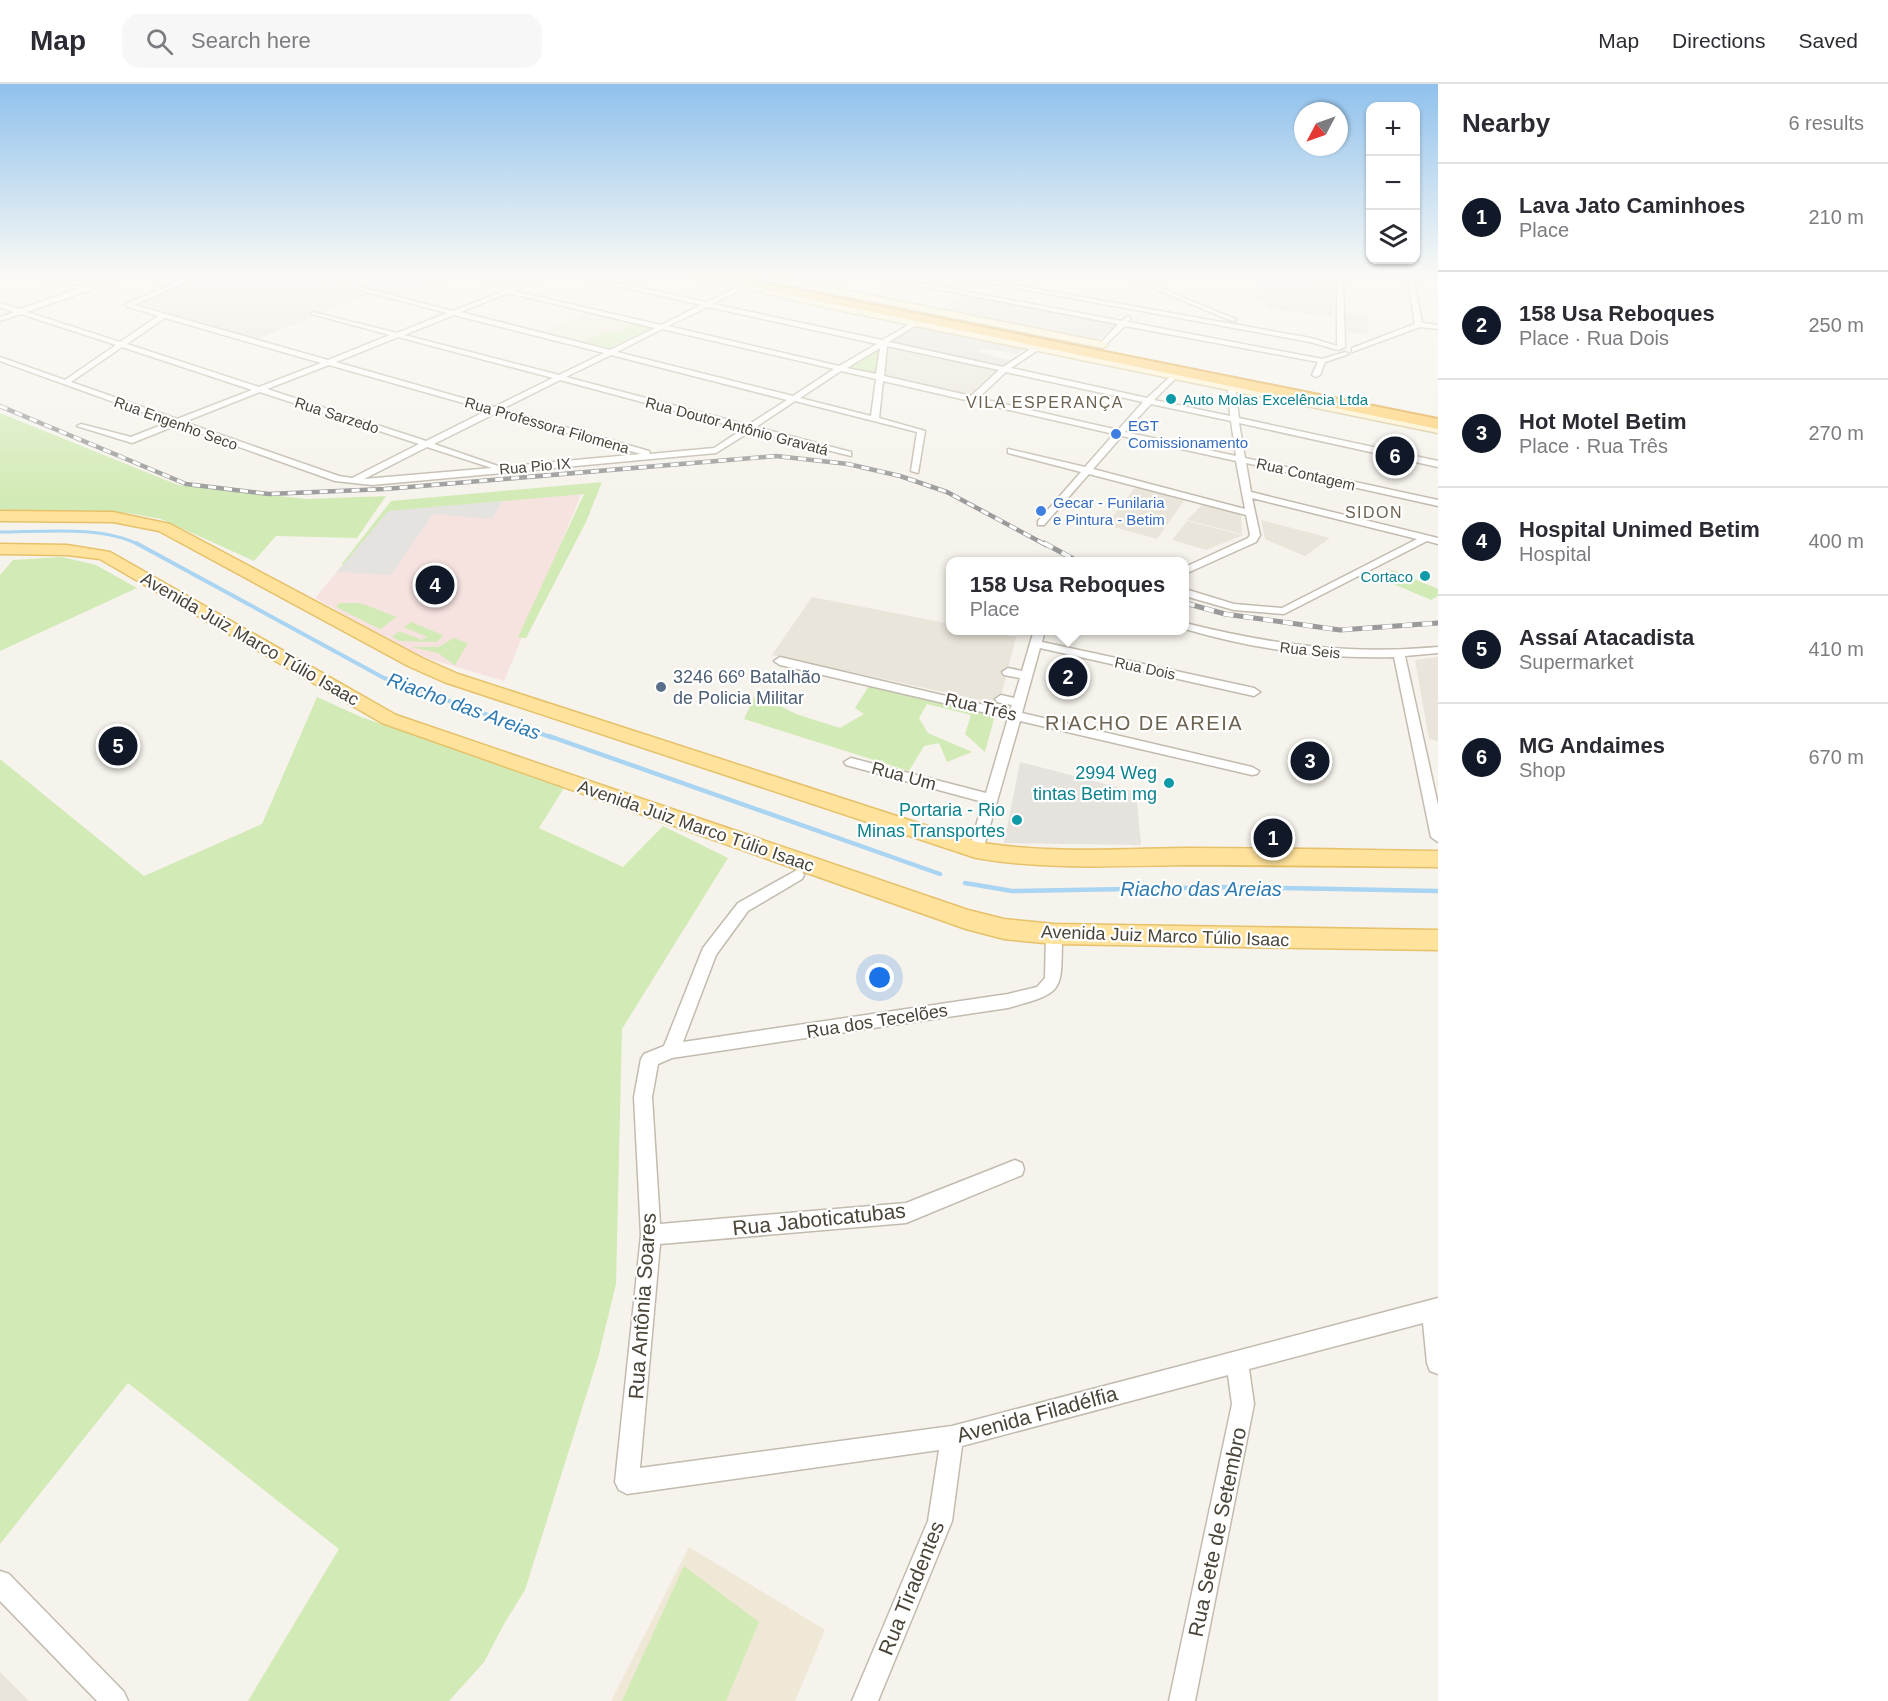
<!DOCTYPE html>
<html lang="en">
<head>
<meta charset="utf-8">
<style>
	:root { --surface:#fff; --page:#f7f7f7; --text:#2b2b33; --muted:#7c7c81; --line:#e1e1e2; --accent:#111827 }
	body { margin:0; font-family:Arial,sans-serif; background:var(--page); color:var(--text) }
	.controls { position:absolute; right:18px; top:18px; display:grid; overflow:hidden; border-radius:12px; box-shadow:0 2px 4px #0004 }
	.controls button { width:54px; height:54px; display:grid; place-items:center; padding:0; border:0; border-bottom:2px solid var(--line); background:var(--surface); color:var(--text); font:30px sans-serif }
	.compass { position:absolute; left:1294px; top:18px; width:54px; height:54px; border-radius:50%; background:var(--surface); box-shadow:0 2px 4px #0004; rotate:229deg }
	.you { position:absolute; left:880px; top:894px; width:21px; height:21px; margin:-15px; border:4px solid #fff; border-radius:50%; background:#1a73e8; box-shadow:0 0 0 9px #1a73e833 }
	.badge { display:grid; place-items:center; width:39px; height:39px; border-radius:50%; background:var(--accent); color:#fff; font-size:20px; font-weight:700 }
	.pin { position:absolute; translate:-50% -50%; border:3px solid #fff; box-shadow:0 2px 6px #0006 }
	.popup { position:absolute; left:946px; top:473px; width:243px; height:78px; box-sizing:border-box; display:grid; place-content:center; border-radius:12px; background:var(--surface); filter:drop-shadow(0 2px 4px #0005); font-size:20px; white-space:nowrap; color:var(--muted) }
	.popup b { font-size:22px; color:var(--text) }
	.popup::after { content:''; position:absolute; left:50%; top:100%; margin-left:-12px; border:12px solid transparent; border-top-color:var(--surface) }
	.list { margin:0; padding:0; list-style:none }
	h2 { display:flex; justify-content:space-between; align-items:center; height:78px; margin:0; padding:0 24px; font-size:26px }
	h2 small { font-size:20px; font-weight:400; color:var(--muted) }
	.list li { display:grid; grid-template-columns:39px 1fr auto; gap:18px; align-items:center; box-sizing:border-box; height:108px; padding:0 24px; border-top:2px solid var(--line) }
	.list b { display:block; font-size:22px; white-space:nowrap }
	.list p { margin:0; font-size:20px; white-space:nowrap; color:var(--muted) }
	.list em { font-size:20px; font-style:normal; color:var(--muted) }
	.icon { flex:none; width:33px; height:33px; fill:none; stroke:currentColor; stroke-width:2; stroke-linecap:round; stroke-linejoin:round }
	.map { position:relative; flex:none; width:1438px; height:1617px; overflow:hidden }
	header { display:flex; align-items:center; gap:36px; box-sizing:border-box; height:84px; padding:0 30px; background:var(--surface); border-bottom:2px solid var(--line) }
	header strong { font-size:28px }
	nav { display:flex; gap:33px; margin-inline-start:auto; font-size:21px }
	.search { width:420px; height:54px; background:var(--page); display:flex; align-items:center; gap:15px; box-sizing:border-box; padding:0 21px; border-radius:18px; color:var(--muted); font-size:22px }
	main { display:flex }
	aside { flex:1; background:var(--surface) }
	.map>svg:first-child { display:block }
	.residential { fill:#eae5da }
	.industrial { fill:#e6e2dd }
	.education { fill:#efe8d6 }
	.medical { fill:#f6e3e0 }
	.green { fill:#d2eab5 }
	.parking { fill:#e5e3e0 }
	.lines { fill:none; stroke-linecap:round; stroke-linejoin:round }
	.stream-far2 { stroke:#a9d4f2; stroke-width:3 }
	.stream-far1 { stroke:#a9d4f2; stroke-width:4 }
	.stream { stroke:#a9d4f2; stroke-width:4.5 }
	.minor-casing { stroke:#c2bbae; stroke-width:3 }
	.secondary-casing { stroke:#d6c79b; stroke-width:3 }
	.primary-casing { stroke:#e6c16a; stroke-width:3 }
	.motorway-casing { stroke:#e0a43c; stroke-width:4 }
	.minor { fill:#fff; fill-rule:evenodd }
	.secondary { fill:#fff3cd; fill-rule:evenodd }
	.primary { fill:#ffe39c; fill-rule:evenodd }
	.motorway { fill:#ffcf6e; fill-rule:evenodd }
	.rail-far1-casing { stroke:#9a9a9a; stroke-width:4.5 }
	.rail-casing { stroke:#9a9a9a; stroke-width:5 }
	.rail-far1 { stroke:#fff; stroke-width:3; stroke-dasharray:8; stroke-linecap:butt }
	.rail { stroke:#fff; stroke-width:4; stroke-dasharray:10; stroke-linecap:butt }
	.culture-dot { fill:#0f9aa8; stroke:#fff; stroke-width:2 }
	.shop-dot { fill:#3f7fe0; stroke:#fff; stroke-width:2 }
	.service-dot { fill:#5c6f8a; stroke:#fff; stroke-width:2 }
	.labels { text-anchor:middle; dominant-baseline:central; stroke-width:4.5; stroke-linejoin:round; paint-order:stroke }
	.far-culture-label { font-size:15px; fill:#0d838f; stroke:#fff; text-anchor:start }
	.far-street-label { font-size:15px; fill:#4b4439; stroke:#fff }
	.far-shop-label { font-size:15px; fill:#366cbe; stroke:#fff; text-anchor:start }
	.far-neighbourhood-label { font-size:16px; letter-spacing:1.5px; fill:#6e6250; stroke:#fff }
	.street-label { font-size:18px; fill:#4b4439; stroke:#fff }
	.service-label { font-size:18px; fill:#4e5e75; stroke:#fff; text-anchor:start }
	.culture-label { font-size:18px; fill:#0d838f; stroke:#fff; text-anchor:end }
	.water-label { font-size:20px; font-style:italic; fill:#2e7ab2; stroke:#fff }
	.neighbourhood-label { font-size:20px; letter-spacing:1.5px; fill:#6e6250; stroke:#fff }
	.near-street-label { font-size:21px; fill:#4b4439; stroke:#fff }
</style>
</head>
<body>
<header>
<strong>Map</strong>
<div class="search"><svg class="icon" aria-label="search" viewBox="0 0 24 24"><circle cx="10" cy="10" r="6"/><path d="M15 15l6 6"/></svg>Search here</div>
<nav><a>Map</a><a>Directions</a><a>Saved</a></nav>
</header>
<main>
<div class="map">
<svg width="1438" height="1617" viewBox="0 0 1438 1617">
	<rect width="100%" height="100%" fill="#f6f3ec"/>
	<path class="residential" d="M 886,260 L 1002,286 L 971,311 L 885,293 Z
		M 1137,401 L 1186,414 L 1157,455 L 1106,441 Z
		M 1205,418 L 1241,428 L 1242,450 L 1187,436 Z
		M 1261,436 L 1330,454 L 1305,472 L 1265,455 Z
		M 1187,437 L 1243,451 L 1206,466 L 1172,456 Z
		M 812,513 L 951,540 L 951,546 L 983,547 L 1016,553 L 999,620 L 772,571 Z
		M 1438,573 L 1438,657 L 1429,655 L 1415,576 Z
		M 0,1588 L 29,1617 L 0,1617 Z"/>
	<path class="industrial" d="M 192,191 L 294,191 L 369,210 L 258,255 L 139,220 L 186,198 Z
		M 314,191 L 461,191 L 461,193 L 394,211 Z
		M 465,191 L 545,191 L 507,204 L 466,193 Z
		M 1258,193 L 1336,203 L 1332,233 L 1266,224 L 1267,217 L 1251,215 L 1260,209 L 1260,204 L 1256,201 Z
		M 962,211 L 1118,240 L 1097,257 L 939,226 Z
		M 1345,228 L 1367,232 L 1368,251 L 1340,247 Z
		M 915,241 L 1024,264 L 1017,270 L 983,264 L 977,268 L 1010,276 L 1003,283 L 890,257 Z
		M 1020,678 L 1136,708 L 1141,761 L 1004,759 Z"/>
	<path class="education" d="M 587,228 L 655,243 L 609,266 L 543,249 Z
		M 689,1463 L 825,1546 L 795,1617 L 611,1617 Z"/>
	<path class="medical" d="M 583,406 L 504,597 L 416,571 L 315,514 L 388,427 Z"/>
	<path class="green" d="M 637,240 L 650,244 L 609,264 L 585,258 L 611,246 L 625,249 L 620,246 Z
		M 881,261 L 879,293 L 844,284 Z
		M 0,329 L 178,401 L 307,415 L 386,412 L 357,454 L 276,452 L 254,477 L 161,435 L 128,429 L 0,429 Z
		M 602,398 L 586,438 L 526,554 L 518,553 L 584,410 L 402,426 L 347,479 L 341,481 L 391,417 Z
		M 62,473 L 96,481 L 137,504 L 0,567 L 0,491 L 13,476 Z
		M 1393,486 L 1438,505 L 1438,512 L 1431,516 L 1379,494 Z
		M 339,519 L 360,519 L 397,533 L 380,545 L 336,523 Z
		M 411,538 L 443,551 L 437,558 L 400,557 L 392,553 L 399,547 L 422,556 L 427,553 L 404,543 Z
		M 454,554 L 468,559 L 455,581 L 438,569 L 411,563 L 438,563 Z
		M 869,602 L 995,631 L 985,668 L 965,650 L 971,631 L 927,620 L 919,634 L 928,649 L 972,668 L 947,678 L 939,659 L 924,662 L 909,687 L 744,635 L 756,610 L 796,630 L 840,644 L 864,630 L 855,624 Z
		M 317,613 L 361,633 L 564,704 L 539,744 L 623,783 L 663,742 L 728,774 L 622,945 L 616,1200 L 598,1274 L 525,1506 L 504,1540 L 484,1578 L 449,1617 L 248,1617 L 339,1465 L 128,1299 L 0,1460 L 0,675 L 144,792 L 262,740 Z
		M 684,1482 L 759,1538 L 726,1617 L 622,1617 Z"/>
	<path class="parking" d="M 503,417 L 492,435 L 433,430 L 391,491 L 337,488 L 388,427 Z"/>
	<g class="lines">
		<path class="stream-far2" d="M 0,448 C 40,448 103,441 139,461"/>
		<path class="stream-far1" d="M 136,459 L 384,594 L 553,654"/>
		<path class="stream" d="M 549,652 L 940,790
			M 965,799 L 1012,807 L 1238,803 L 1438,807"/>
		<g class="minor-casing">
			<path id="minor" d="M 34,191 C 50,190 71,205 85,203 C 99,200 111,191 126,191 L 87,207 L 27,228 L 120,258 L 158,232 L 126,222 L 126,220 L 186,194 L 188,197 L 134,221 L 328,276 L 390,251 L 312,230 L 312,228 L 397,249 L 447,229 L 302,191 L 312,191 L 453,227 L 544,191 L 552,191 L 514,207 L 661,241 L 701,221 L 569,191 L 580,191 L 706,218 L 742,201 L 744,204 L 713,220 L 882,256 L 916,237 L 918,240 L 889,258 L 1003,283 L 1035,262 L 1038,266 L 1011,284 L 1147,314 L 1174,289 L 1178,291 L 1177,293 L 1154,316 L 1230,332 L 1228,303 L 1235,301 L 1239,334 L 1438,377 L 1438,383 L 1239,339 L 1245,374 L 1438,416 L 1438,422 L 1246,379 L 1251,408 L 1438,454 L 1438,460 L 1427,457 L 1284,530 L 1234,526 L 1185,512 L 1185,505 L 1234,520 L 1282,524 L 1417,455 L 1252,414 L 1260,451 L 1256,458 L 1185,490 L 1185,483 L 1248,454 L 1250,451 L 1246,431 L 1089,390 L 1044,441 L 1038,441 L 1038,437 L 1081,388 L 1008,369 L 1008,365 L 1085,383 L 1114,350 L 883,297 L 879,334 L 925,347 L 918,389 L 911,387 L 917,348 L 795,317 L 756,343 L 851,368 L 851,372 L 751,347 L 716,369 L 372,401 L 335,397 L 177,341 L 132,359 L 77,342 L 81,340 L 131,353 L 169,338 L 0,277 L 0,273 L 65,296 L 116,261 L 21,230 L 0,237 L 0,233 L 14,228 L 0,223 L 0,219 L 20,225 L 77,205 ZM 508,209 L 655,244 L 610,266 L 460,228 ZM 708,223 L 877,260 L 839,282 L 668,242 ZM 454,231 L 604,269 L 559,291 L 404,251 ZM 165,234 L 321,279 L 259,303 L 127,260 ZM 662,245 L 834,285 L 793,312 L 617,268 ZM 398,253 L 553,294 L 494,323 L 336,278 ZM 887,262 L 999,286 L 971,312 L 884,292 ZM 122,263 L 252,306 L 177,335 L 71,298 ZM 880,264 L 876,290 L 847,284 ZM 611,271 L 787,316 L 748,341 L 566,293 ZM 329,281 L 488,326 L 426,357 L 267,305 ZM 841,287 L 876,295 L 871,332 L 800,314 ZM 1006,288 L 1143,318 L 1118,346 L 978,314 ZM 560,296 L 743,345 L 714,364 L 650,370 L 649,367 L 502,325 ZM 260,308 L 419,360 L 352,394 L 339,392 L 184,338 ZM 1151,320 L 1231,337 L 1236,372 L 1125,348 ZM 496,329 L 641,370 L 501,383 L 434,360 ZM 1122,352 L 1236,377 L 1245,425 L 1093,385 ZM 427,363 L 492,384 L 364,395 Z
				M 798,191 L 805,191 L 790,199 L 785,198 Z
				M 865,191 L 877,191 L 1122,237 L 1128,232 L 1131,234 L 1128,238 L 1322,275 L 1345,268 L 1349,270 L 1325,278 L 1320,291 L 1316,293 L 1312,291 L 1318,278 L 1125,242 L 1103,263 L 1099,261 L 1118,240 Z
				M 946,191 L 958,191 L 1311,254 L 1337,262 L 1337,191 L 1343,191 L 1345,263 L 1338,266 L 1310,258 Z
				M 1122,191 L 1130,191 L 1237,236 L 1232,237 Z
				M 1407,191 L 1413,191 L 1422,239 L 1438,241 L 1438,245 L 1420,243 L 1352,268 L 1352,264 L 1415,240 Z
				M 1185,539 C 1274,561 1346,571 1438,563 L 1438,569 L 1405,572 L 1438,721 L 1438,758 L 1431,753 L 1394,573 C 1322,575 1253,565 1185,545 Z
				M 1034,546 L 1045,546 L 1042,558 L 1254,604 L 1260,608 L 1254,612 L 1040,564 L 1022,629 L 1252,683 L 1259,687 L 1257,690 L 1252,691 L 1020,637 L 983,766 L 976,771 L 969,766 L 983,718 L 846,681 L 844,678 L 851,674 L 986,709 L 1008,634 L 780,581 L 774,577 L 780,573 L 1010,627 L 1012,621 L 997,618 L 995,615 L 1001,611 L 1014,614 L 1020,594 L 1004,591 L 1002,588 L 1008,584 L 1022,587 Z
				M 797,786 L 802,787 L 804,791 L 802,795 L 748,827 L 716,871 L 683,958 L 1008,910 L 1037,903 L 1045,894 L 1046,850 L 1048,846 L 1060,846 L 1062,850 C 1061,908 1066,908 1008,924 L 672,974 L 658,980 L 652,1013 L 660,1140 L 906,1119 L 1015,1076 L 1022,1079 L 1024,1085 L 1022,1091 L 906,1139 L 660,1160 L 640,1384 L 952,1342 L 1438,1214 L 1438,1290 L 1430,1287 L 1427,1279 L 1423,1239 L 1249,1285 L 1254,1320 L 1195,1617 L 1169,1617 L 1232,1320 L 1228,1291 L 962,1362 L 952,1437 L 878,1617 L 852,1617 L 928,1437 L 939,1366 L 627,1410 L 619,1406 L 615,1398 L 641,1151 L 634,1013 L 641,975 L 644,970 L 664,962 L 703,864 L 738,819 Z
				M 0,1487 L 9,1490 L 124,1608 L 128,1617 L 97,1617 L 0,1517 Z"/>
		</g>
		<g class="secondary-casing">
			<path id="secondary" d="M 684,191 L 699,191 L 1438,341 L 1438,349 L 828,224 Z
				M 774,192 L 1103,258 L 1108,261 L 1103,264 L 771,197 L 770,195 Z"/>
		</g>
		<g class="primary-casing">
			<path id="primary" d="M 0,427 L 113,428 L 170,440 L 422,574 L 458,590 L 977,758 C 1047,770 1117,765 1187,764 C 1271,764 1354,766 1438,767 L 1438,783 C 1354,782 1270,781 1186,781 C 1116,782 1046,786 976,774 L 444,598 L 408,582 L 159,447 L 113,438 L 0,437 Z
				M 0,460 L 67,461 L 110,468 L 396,631 L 968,826 L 1004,835 L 1054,840 L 1438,846 L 1438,866 L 1054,860 L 1004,855 L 966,845 L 382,639 L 100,475 L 67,471 L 0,470 Z"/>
		</g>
		<g class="motorway-casing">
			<path id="motorway" d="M 702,191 L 724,191 L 1438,335 L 1438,345 L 708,194 Z"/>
		</g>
		<use href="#minor" class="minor"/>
		<use href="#secondary" class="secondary"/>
		<use href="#primary" class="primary"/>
		<use href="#motorway" class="motorway"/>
		<g class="rail-far1-casing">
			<path id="rail-far1" d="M 0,322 L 186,400 L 269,410 L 385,405 L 776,372 L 848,380 L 900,392 L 947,408 L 1046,461"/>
		</g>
		<g class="rail-casing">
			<path id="rail" d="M 1044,459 L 1079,478
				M 1185,519 L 1225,530 L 1340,546 L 1438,539"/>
		</g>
		<use href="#rail-far1" class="rail-far1"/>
		<use href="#rail" class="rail"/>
	</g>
	<linearGradient id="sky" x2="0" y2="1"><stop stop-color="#8fc1ec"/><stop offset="0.46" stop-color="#fbfaf6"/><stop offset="1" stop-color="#fbfaf6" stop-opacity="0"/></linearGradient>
	<rect width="1438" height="417" fill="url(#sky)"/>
	<g class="culture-dot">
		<circle cx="1171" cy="315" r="6"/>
		<circle cx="1425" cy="492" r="6"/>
		<circle cx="1169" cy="699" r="6"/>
		<circle cx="1017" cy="736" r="6"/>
	</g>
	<g class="shop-dot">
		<circle cx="1116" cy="350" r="6"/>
		<circle cx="1041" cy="427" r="6"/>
	</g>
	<circle class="service-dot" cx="661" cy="603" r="6"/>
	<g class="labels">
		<g class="far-culture-label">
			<text x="1183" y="315">Auto Molas Excelência Ltda</text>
			<text x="1413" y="492" text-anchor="end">Cortaco</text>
		</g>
		<g class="far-street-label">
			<text transform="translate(337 331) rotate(18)">Rua Sarzedo</text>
			<text transform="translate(176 339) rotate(20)">Rua Engenho Seco</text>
			<text transform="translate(547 341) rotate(16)">Rua Professora Filomena</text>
			<text transform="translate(737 342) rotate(15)">Rua Doutor Antônio Gravatá</text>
			<text transform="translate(535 382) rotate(-5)">Rua Pio IX</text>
			<text transform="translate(1306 390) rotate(13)">Rua Contagem</text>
			<text transform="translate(1310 566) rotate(6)">Rua Seis</text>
			<text transform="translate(1145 584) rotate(12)">Rua Dois</text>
		</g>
		<g class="far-shop-label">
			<text x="1128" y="341">EGT<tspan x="1128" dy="17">Comissionamento</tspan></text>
			<text x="1053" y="418">Gecar - Funilaria<tspan x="1053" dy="17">e Pintura - Betim</tspan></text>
		</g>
		<g class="far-neighbourhood-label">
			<text x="1045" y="318">VILA ESPERANÇA</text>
			<text x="1374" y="428">SIDON</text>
		</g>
		<g class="street-label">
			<text transform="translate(250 555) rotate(30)">Avenida Juiz Marco Túlio Isaac</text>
			<text transform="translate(981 623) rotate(13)">Rua Três</text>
			<text transform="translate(904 692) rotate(15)">Rua Um</text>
			<text transform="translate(696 742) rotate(19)">Avenida Juiz Marco Túlio Isaac</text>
			<text transform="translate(1165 852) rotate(2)">Avenida Juiz Marco Túlio Isaac</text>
			<text transform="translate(877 937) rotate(-9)">Rua dos Tecelões</text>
		</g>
		<g class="service-label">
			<text x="673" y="593">3246 66º Batalhão<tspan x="673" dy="21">de Policia Militar</tspan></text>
		</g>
		<g class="culture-label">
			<text x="1157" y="689">2994 Weg<tspan x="1157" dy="21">tintas Betim mg</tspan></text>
			<text x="1005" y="726">Portaria - Rio<tspan x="1005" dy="21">Minas Transportes</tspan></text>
		</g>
		<g class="water-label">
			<text transform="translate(464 622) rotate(20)">Riacho das Areias</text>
			<text x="1201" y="805">Riacho das Areias</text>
		</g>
		<g class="neighbourhood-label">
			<text x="1144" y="639">RIACHO DE AREIA</text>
		</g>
		<g class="near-street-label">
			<text transform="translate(819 1135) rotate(-6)">Rua Jaboticatubas</text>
			<text transform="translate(642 1222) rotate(-86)">Rua Antônia Soares</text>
			<text transform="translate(1037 1330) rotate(-15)">Avenida Filadélfia</text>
			<text transform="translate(1217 1448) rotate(-78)">Rua Sete de Setembro</text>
			<text transform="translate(911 1504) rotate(-68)">Rua Tiradentes</text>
		</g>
	</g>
</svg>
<div class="controls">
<button>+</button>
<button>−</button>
<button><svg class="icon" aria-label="layers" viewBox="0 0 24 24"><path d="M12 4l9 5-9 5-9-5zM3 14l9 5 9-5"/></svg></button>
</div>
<svg class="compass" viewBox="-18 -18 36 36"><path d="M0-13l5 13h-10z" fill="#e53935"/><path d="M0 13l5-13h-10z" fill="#7c7c81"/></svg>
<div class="you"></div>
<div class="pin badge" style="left:1273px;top:754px">1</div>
<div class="pin badge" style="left:1068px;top:593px">2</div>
<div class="popup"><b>158 Usa Reboques</b>Place</div>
<div class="pin badge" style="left:1310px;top:677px">3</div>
<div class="pin badge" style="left:435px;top:501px">4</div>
<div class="pin badge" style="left:118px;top:662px">5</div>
<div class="pin badge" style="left:1395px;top:372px">6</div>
</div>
<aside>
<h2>Nearby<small>6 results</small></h2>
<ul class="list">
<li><span class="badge">1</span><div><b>Lava Jato Caminhoes</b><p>Place</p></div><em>210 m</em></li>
<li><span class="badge">2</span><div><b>158 Usa Reboques</b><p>Place · Rua Dois</p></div><em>250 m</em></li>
<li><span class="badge">3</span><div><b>Hot Motel Betim</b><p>Place · Rua Três</p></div><em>270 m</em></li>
<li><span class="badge">4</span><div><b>Hospital Unimed Betim</b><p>Hospital</p></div><em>400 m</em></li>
<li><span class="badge">5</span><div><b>Assaí Atacadista</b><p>Supermarket</p></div><em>410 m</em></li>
<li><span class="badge">6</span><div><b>MG Andaimes</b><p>Shop</p></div><em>670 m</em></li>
</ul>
</aside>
</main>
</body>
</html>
